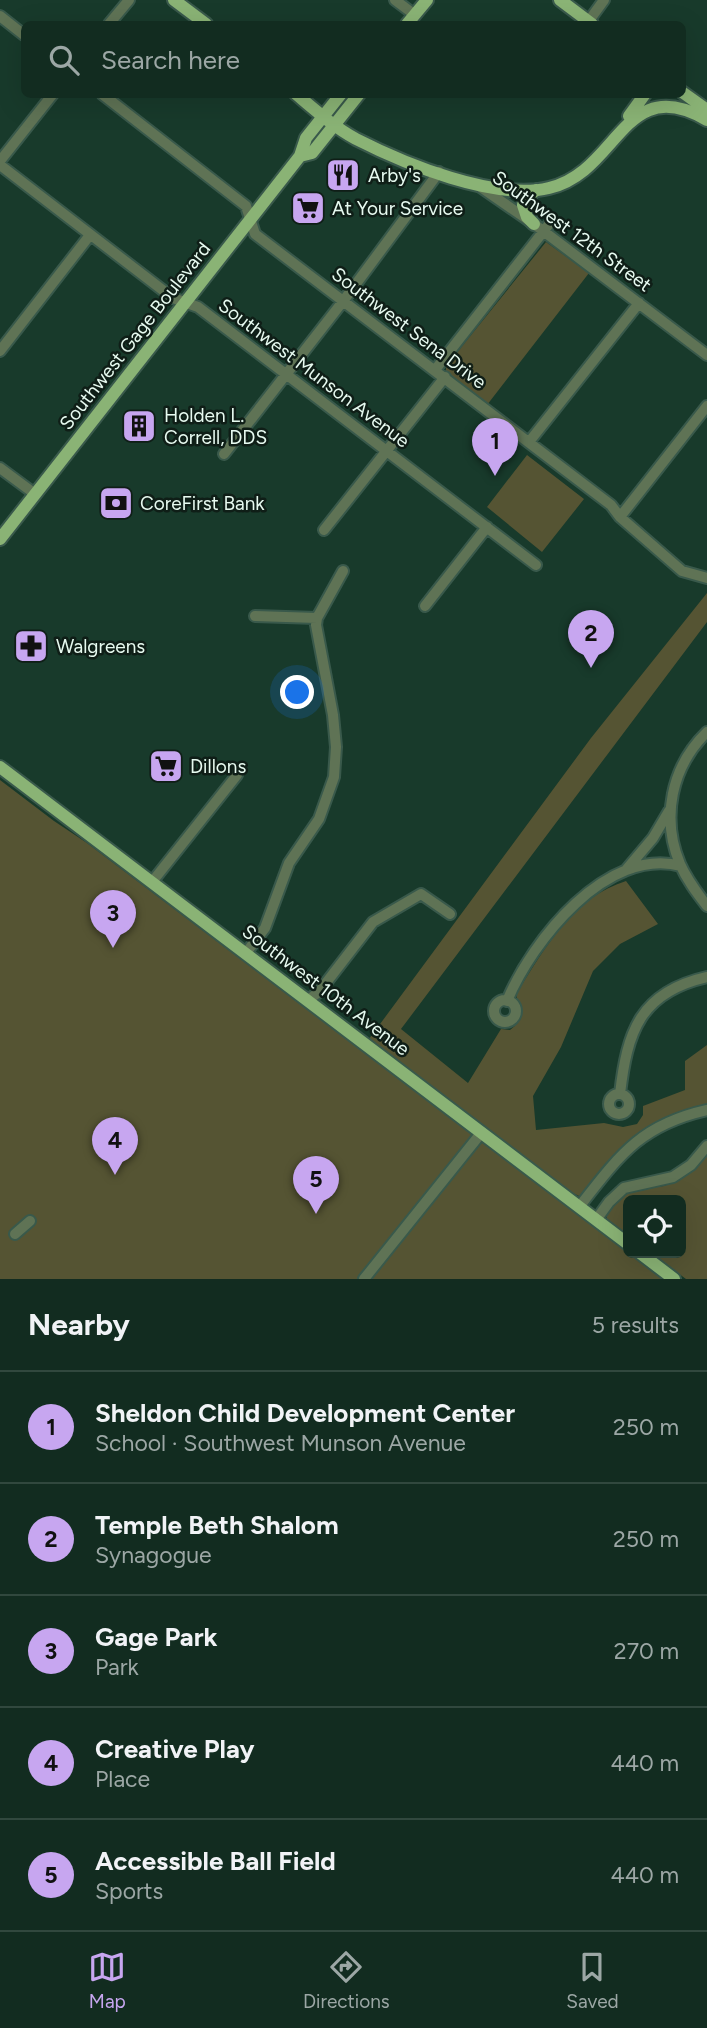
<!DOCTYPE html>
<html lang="en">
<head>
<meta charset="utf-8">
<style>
	:root { --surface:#122c20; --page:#1f382d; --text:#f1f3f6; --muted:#9ca7a5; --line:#31483e; --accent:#c7a6f0 }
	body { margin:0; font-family:Figtree,sans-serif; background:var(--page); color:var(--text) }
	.controls { position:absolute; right:21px; bottom:21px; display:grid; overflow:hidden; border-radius:10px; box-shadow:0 7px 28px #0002 }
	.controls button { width:63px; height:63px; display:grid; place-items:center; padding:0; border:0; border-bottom:2px solid var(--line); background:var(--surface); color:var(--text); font:35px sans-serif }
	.you { position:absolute; left:298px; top:693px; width:24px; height:24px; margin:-18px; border:5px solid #fff; border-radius:50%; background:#1a73e8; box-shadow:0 0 0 10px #1a73e833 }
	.badge { display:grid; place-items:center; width:46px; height:46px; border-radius:50%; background:var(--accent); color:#111; font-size:23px; font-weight:700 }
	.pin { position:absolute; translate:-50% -58px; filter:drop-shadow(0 2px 4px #0008) }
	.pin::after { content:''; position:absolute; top:37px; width:24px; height:21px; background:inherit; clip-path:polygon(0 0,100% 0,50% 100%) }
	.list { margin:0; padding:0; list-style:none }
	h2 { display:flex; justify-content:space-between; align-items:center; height:91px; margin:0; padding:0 28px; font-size:30px }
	h2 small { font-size:23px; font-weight:400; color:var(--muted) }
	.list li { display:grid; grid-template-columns:46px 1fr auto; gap:21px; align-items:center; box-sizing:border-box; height:112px; padding:0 28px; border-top:2px solid var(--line) }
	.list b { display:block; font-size:26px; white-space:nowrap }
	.list p { margin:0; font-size:23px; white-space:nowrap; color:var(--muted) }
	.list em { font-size:23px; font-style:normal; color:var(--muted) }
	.icon { flex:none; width:38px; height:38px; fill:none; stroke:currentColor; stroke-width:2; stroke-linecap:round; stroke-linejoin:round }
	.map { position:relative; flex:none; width:707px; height:1279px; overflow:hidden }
	.search { position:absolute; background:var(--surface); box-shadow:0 7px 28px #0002; left:21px; right:21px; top:21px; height:77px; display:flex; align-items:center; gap:18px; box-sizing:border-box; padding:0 24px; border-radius:10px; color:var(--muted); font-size:26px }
	.sheet { height:651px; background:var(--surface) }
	nav { display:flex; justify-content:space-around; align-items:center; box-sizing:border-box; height:98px; border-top:2px solid var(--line); background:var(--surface); font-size:19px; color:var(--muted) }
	nav a { display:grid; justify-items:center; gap:4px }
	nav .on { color:var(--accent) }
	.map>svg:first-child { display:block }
	.green { fill:#555433 }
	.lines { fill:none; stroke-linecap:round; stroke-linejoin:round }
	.minor-casing { stroke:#39594b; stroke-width:14 }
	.major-casing { stroke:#39594b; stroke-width:16 }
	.minor { stroke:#5f7355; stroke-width:10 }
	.major { stroke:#8ab375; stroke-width:12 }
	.labels { text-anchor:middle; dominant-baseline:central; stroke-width:5; stroke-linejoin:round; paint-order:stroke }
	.poi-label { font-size:19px; fill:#e7faf0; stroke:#0f1e17; text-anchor:start }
	.street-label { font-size:19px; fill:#e7faf0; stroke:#0f1e17 }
</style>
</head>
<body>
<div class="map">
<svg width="707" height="1279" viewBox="0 0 707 1279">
	<rect width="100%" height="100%" fill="#183a2b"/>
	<path class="green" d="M 546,242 L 589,273 L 487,405 L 446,373 L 446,366 Z
		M 527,455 L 584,499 L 542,552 L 487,507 Z
		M 707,593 L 707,622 L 401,1029 L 468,1083 L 501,1029 L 510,1030 C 530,1015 512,1007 518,991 C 546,946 574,897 626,881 L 658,924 L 620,944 L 593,971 L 561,1047 L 533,1096 L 536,1130 L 604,1123 L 623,1127 L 637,1124 L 643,1115 L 643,1106 L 685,1090 L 685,1061 L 707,1045 L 707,1105 C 648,1116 619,1150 584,1194 L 579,1196 L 562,1188 L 369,1039 L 591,738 Z
		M 0,780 L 54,821 L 87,843 L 365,1053 L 391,1069 L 628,1250 L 628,1253 L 632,1253 L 667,1279 L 0,1279 Z
		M 707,1153 L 707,1279 L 686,1279 L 651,1253 L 681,1253 L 681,1200 L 628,1200 L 628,1235 L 607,1219 L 606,1213 L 619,1195 L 633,1189 L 664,1186 L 674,1182 Z"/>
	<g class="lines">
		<g class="minor-casing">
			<path id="minor" d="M 395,0 L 415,15
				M 0,16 L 24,35
				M 588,22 L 604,0
				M 109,24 L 129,0
				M 102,94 L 246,206 L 255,234 L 611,505 L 620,517 L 682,571 L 707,578
				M 0,161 L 53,94
				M 0,165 L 173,298 L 198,307 L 536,565
				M 479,186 L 534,224 L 707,355
				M 0,351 L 90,235
				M 435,370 L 550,223
				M 529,442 L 639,303
				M 224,454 L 344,300 L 439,172
				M 0,468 L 35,494
				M 620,517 L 707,406
				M 324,530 L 445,377
				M 425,606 L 487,527
				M 255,616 L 317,618
				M 707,732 C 671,767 661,818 680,864 C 687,880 697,893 707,906
				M 626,870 L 653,838 L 669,811
				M 152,882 L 237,775
				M 246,953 L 265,928 L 289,863 L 319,819 L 334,777 L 336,747 L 333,715 L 316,625 L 317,618 L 343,571
				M 308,1000 L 319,992 L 373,922 L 421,894 L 450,914
				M494 1011a11 11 0 1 1 22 0a11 11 0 1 1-22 0Z
				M 507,1001 C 532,941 607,846 681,866
				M 620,1094 C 627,1032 640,992 707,977
				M609 1104a10 10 0 1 1 20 0a10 10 0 1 1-20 0Z
				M 579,1207 C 619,1156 640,1125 707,1110
				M 596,1220 L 609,1202 L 624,1188 L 673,1177 L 691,1165 L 707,1146
				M 15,1234 L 30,1221
				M 364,1279 L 482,1132"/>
		</g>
		<g class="major-casing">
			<path id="major" d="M 174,0 L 206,24
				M 560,0 L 592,24
				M 407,24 L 427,0
				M 682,92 L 707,110
				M 296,94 C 315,110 334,127 356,139 C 405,164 495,201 549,188 C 619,172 623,71 707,120
				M 629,116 L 645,94
				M 300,156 L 312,153 L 359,94
				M 534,224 L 527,217 L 523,205 L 527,197 L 536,190
				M 0,539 L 300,156 L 306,138 L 341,94
				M 0,767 L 628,1244
				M 640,1253 L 674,1279"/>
		</g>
		<use href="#minor" class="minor"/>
		<use href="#major" class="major"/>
	</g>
	<defs>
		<g id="restaurant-square" transform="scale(1.75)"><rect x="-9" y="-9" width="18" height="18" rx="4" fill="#c7a6f0" stroke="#0f1e17"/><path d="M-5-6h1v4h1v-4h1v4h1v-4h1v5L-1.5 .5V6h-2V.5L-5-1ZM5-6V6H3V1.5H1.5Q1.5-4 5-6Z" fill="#111"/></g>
		<g id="supermarket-square" transform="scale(1.75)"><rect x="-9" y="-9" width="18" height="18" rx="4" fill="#c7a6f0" stroke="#0f1e17"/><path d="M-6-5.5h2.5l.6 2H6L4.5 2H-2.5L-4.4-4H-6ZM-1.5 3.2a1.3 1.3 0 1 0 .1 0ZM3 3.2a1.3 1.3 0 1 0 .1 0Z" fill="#111"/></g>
		<g id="building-square" transform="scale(1.75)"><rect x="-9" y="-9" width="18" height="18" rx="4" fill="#c7a6f0" stroke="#0f1e17"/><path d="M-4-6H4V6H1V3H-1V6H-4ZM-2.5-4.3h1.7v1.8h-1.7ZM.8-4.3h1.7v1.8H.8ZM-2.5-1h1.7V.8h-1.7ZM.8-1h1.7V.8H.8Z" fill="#111"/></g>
		<g id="bank-square" transform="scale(1.75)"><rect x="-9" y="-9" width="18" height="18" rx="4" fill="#c7a6f0" stroke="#0f1e17"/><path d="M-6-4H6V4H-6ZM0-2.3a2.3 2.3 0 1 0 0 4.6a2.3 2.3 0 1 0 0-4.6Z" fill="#111"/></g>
		<g id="pharmacy-square" transform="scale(1.75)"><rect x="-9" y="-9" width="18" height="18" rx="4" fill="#c7a6f0" stroke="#0f1e17"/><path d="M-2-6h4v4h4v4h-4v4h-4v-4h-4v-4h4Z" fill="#111"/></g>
	</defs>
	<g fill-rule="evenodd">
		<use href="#restaurant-square" x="343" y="175"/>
		<use href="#supermarket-square" x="308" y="208"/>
		<use href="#building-square" x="139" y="426"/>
		<use href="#bank-square" x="116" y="503"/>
		<use href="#pharmacy-square" x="31" y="646"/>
		<use href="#supermarket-square" x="166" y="766"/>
	</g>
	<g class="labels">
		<g class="poi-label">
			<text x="368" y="175">Arby's</text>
			<text x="332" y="208">At Your Service</text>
			<text x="164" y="415">Holden L.<tspan x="164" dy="22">Correll, DDS</tspan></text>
			<text x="140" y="503">CoreFirst Bank</text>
			<text x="56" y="646">Walgreens</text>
			<text x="190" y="766">Dillons</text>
		</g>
		<g class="street-label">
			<text transform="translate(572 231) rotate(36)">Southwest 12th Street</text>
			<text transform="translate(409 328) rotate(37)">Southwest Sena Drive</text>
			<text transform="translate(135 336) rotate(-52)">Southwest Gage Boulevard</text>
			<text transform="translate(314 373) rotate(37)">Southwest Munson Avenue</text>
			<text transform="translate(326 990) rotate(37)">Southwest 10th Avenue</text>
		</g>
	</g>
</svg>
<div class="controls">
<button><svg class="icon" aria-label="locate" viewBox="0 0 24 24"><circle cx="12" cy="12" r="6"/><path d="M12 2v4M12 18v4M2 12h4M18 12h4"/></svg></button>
</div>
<div class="you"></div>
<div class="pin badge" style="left:495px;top:476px">1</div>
<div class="pin badge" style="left:591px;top:668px">2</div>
<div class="pin badge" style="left:113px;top:948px">3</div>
<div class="pin badge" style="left:115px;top:1175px">4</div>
<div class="pin badge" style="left:316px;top:1214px">5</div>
<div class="search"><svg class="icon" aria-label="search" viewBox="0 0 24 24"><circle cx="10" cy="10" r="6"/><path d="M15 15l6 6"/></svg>Search here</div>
</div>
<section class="sheet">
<h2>Nearby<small>5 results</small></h2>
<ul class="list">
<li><span class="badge">1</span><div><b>Sheldon Child Development Center</b><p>School · Southwest Munson Avenue</p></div><em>250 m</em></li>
<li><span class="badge">2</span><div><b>Temple Beth Shalom</b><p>Synagogue</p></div><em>250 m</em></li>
<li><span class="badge">3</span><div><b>Gage Park</b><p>Park</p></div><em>270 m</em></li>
<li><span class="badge">4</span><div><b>Creative Play</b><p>Place</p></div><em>440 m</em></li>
<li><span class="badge">5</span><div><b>Accessible Ball Field</b><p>Sports</p></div><em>440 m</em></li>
</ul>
</section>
<nav>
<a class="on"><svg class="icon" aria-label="map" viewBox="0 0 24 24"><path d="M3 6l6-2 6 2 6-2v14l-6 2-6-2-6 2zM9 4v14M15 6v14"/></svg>Map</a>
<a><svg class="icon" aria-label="directions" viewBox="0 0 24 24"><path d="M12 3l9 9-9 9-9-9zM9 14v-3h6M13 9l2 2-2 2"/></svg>Directions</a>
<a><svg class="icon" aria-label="saved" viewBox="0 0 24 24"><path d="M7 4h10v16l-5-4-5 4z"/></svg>Saved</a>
</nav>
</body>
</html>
